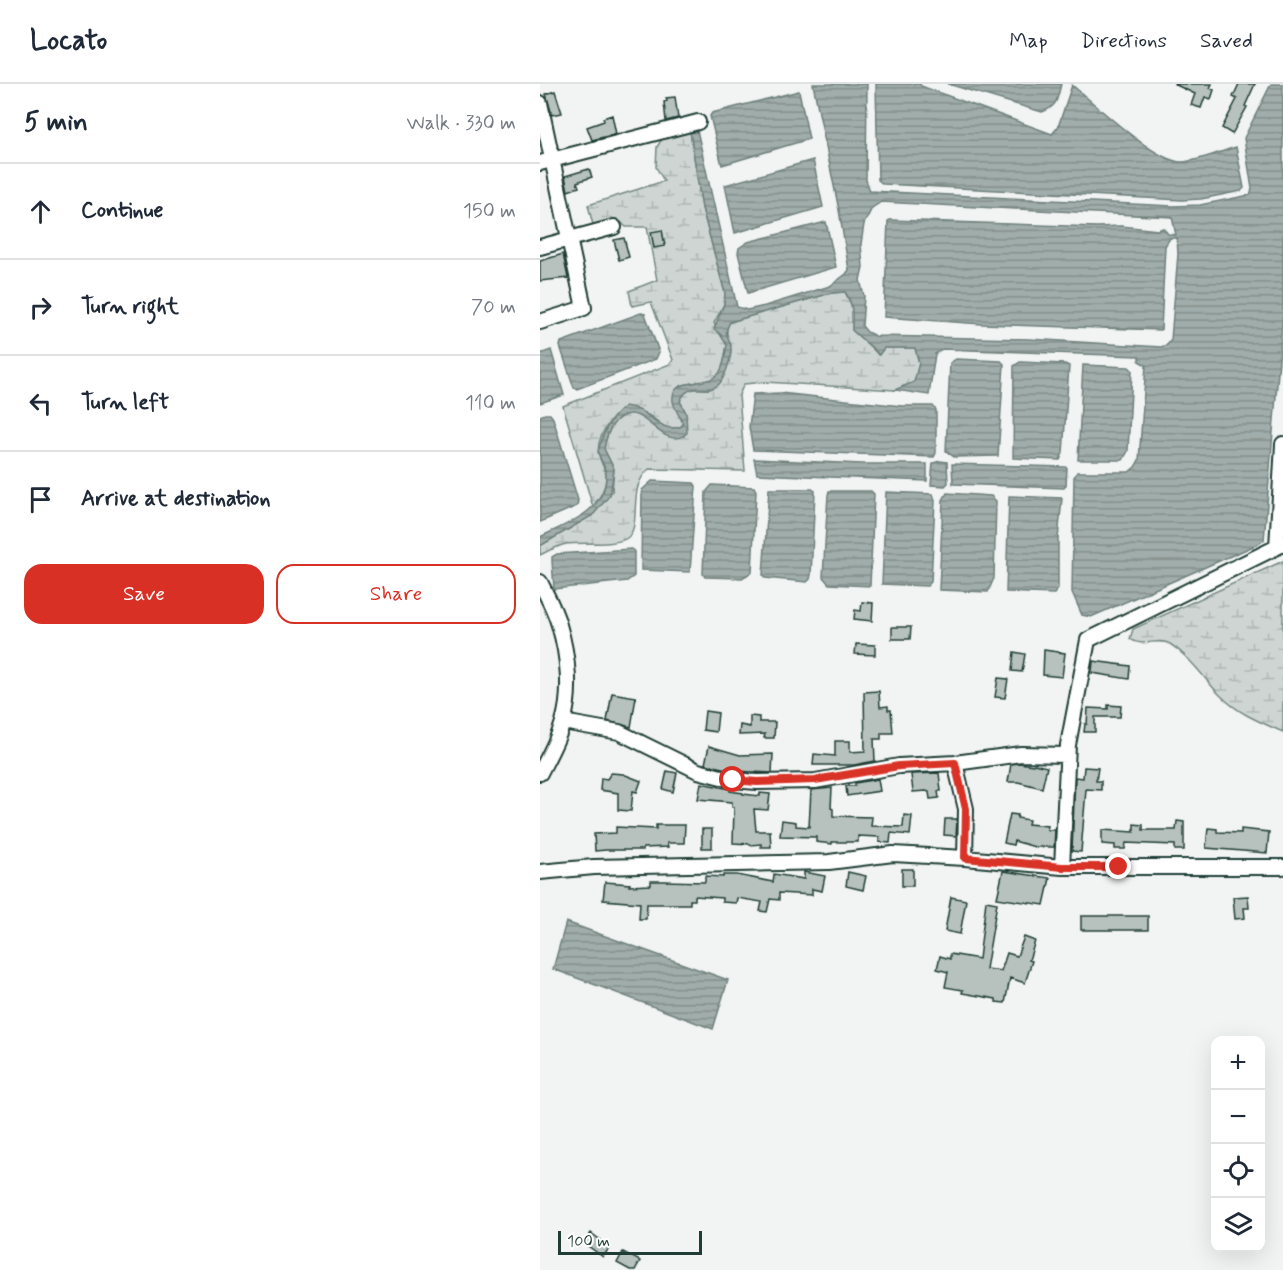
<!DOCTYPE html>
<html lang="en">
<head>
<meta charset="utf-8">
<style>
	:root { --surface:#fff; --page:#f2f2f3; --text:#1f2937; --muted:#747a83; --line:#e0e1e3; --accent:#d93025 }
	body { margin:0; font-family:Mynerve,sans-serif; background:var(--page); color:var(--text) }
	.controls { position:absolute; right:18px; bottom:18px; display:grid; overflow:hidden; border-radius:12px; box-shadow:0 6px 24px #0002 }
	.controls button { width:54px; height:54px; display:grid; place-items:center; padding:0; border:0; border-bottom:2px solid var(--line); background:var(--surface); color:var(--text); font:30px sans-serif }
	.scale { position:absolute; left:18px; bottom:15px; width:144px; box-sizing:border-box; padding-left:6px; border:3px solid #1f3d34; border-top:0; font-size:16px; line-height:21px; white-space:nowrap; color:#1f3d34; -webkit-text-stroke:4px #fff; paint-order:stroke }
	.stop { position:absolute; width:18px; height:18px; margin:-14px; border:4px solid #d93025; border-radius:50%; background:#fff }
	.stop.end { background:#d93025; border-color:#fff; box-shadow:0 2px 6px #0008 }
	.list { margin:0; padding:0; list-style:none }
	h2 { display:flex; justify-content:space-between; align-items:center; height:78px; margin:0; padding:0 24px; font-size:26px }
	h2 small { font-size:20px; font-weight:400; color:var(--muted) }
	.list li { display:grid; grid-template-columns:39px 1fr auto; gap:18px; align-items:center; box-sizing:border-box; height:96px; padding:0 24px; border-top:2px solid var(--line) }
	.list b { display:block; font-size:22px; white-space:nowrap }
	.list em { font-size:20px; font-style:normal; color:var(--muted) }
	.actions { display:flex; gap:12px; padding:18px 24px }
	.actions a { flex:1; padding:14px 0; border:2px solid var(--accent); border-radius:18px; text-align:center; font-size:21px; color:var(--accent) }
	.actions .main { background:var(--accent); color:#fff }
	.icon { flex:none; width:33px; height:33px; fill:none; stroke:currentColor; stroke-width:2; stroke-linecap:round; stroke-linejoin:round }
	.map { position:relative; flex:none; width:743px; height:1186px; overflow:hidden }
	header { display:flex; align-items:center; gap:36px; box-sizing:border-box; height:84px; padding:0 30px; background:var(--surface); border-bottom:2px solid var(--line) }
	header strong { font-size:28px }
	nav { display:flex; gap:33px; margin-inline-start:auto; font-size:21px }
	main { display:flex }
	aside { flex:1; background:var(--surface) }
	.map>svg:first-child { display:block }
	.wetland { fill:url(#wetland-marsh); stroke:#768984; stroke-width:1.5 }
	.water { fill:url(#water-rules); stroke:#6d807b; stroke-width:1.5; fill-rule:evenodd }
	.building { fill:#b7c1bd; stroke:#1f3d34; stroke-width:1.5 }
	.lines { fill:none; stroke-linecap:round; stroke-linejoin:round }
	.minor-casing { stroke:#1f3d34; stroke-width:18 }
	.minor { stroke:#fff; stroke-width:14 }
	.route { stroke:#d93025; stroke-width:8 }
</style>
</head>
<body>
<header>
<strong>Locato</strong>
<nav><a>Map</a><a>Directions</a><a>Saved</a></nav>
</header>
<main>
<aside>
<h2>5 min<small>Walk · 330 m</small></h2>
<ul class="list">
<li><svg class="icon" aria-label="ahead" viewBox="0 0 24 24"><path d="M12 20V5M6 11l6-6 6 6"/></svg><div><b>Continue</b></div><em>150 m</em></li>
<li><svg class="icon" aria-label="right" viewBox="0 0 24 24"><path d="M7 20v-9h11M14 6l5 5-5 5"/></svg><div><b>Turn right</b></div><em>70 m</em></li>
<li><svg class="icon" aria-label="left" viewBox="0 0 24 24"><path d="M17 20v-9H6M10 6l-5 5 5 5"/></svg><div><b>Turn left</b></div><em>110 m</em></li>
<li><svg class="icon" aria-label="arrive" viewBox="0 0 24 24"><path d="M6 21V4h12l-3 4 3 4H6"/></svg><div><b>Arrive at destination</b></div></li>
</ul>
<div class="actions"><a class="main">Save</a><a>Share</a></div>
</aside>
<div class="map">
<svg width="743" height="1186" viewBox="0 0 743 1186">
	<defs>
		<pattern id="wetland-marsh" width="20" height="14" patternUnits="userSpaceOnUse" patternTransform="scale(1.5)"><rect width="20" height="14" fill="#ced5d3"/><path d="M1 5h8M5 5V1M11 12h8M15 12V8" fill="none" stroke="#b0b8b6"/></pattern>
		<pattern id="water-rules" width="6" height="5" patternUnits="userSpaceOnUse" patternTransform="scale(1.5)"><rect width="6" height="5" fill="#a1adaa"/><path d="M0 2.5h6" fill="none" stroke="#838e8b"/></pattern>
	</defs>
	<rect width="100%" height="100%" fill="#f2f3f3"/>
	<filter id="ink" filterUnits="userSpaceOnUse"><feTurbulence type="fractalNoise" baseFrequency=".0167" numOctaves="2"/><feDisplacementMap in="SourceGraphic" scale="12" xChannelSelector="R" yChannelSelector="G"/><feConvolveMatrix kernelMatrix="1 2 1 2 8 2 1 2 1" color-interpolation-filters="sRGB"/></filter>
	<g filter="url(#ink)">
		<path class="wetland" d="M 150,47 L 162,124 L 185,209 L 184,220 L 174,239 L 187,261 C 185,270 184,287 177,292 C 165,302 135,294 134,312 C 133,320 140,331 143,339 L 142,342 C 126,350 121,338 108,331 C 102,327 92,325 85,323 C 72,333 55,352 59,371 C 60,379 66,384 66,393 C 66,405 59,414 53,423 L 23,322 L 130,280 L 133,276 L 111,218 L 92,222 L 89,207 L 117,196 L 107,143 L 86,143 L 79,137 L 53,141 L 48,121 L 124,97 L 116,83 L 117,63 L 123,53 Z
			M 305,208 L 313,224 L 312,246 C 321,255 331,261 338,271 L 344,264 L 375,264 L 379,279 L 374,299 L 355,306 L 225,298 L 204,300 L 199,311 L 205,387 L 109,385 C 86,404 103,442 87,454 C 75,462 41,458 26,460 C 17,462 8,467 0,471 L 0,462 L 53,431 L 72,407 L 74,385 L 64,365 C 67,348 75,328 95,329 L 144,352 L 146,329 L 140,317 C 147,301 160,304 174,303 L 191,261 C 186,252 185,247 190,238 L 291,209 Z
			M 743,477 L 743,648 C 720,638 697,629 679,610 C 663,593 650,573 630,560 C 618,553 602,564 590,555 L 593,545 Z"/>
		<path class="water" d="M 273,0 L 327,0 L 326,96 L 330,107 L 633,122 L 660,121 L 710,111 L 712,105 L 704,54 L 731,0 L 743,0 L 743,228 L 724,456 L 718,460 L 551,533 L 542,531 L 532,508 L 534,393 L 537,388 L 589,388 L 595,383 L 599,376 L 606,281 L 599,277 L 599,272 L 402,265 L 395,270 L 389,311 L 355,306 L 374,298 L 379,279 L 375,264 L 344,264 L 339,271 C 331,262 321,255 312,246 C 312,232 314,220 305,208 L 291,209 L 190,238 C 182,252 190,251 191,264 C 192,273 185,292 180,299 C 167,314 150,294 140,317 L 146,329 L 147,349 C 122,370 105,317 81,333 C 70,340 66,352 64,365 L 74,385 L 70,411 L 53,431 L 0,462 L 0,453 C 26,440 67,427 66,391 C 66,383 60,376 58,368 C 63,348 69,335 85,322 C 110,324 120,352 142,342 L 143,339 C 140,332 134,325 133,317 C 130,293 164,303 176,292 C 184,287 185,270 187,261 L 180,250 L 174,245 L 184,220 L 185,209 L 162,124 L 150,47 L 157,46 L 197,223 L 207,226 L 225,222 L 290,202 L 306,190 L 309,186 L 299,126 ZM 341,118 L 632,133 L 636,151 L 628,150 L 623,144 L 618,146 L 581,142 L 557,143 L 350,136 L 348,137 L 344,233 L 442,240 L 621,246 L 625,162 L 630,154 L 637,154 L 638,170 L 631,256 L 627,261 L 621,263 L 489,255 L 335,252 L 327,248 L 322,242 L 324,212 L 320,196 L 323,183 L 321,160 L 324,140 L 332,124 Z
			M 336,0 L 380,0 L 381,2 L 512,50 L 518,43 L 532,1 C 555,20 615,78 642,78 C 660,77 679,68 696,63 L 704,104 L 701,107 L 661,115 L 642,116 L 343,100 L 338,96 Z
			M 408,0 L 521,0 C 517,15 518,22 502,28 Z
			M 259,7 L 269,55 L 182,81 L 170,32 L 172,29 Z
			M 273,76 L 283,123 L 195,149 L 185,101 Z
			M 286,138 L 296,183 L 208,209 L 198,169 L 199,164 L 208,158 Z
			M 101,229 L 105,230 L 119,268 L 116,275 L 37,305 L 34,304 L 20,262 L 21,258 Z
			M 11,266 L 24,311 L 0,319 L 0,270 Z
			M 416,275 L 461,277 L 464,280 L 458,372 L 414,373 L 406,367 L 410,279 Z
			M 480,278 L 525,280 L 529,282 L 523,369 L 520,376 L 473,374 L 474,282 Z
			M 543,281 L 589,283 L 592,286 L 588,367 L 583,376 L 538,376 Z
			M 240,309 L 362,322 L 393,322 L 396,326 L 396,369 L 394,373 L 213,366 L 209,343 L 213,310 Z
			M 5,330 L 10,330 L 13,334 L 38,416 L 37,422 L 0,438 L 0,332 Z
			M 214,375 L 321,380 L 387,380 L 387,397 L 217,390 Z
			M 400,377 L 407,378 L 408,399 L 405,402 L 391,401 L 393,379 Z
			M 412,380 L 525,383 L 527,384 L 526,401 L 524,404 L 413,400 Z
			M 112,397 L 154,399 L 156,402 L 150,488 L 101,486 L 102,406 Z
			M 172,401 L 214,403 L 216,407 L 212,488 L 202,494 L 165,493 L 163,490 L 166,408 Z
			M 229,405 L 272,405 L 275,407 L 271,491 L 270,495 L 267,498 L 225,494 L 223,491 Z
			M 289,407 L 331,407 L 334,410 L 330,502 L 289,500 L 283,493 L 288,411 Z
			M 346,408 L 393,410 L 395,416 L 391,498 L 387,502 L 342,500 Z
			M 407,409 L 451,412 L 456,417 L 454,494 L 448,508 L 399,506 L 403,416 Z
			M 469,412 L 522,414 L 518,455 L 518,504 L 514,510 L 466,508 Z
			M 91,465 L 94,467 L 94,492 L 87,497 L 14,505 L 12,477 L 12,473 L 17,470 Z
			M 26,838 L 188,896 L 173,945 L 13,885 Z"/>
		<path class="building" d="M 634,0 L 672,0 L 670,4 L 674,6 L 671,15 L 665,13 L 661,24 L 651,21 L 655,10 Z
			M 699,0 L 715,0 L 705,22 L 707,23 L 692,50 L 682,44 L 697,15 L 693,13 Z
			M 15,7 L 22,29 L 12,31 L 6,10 Z
			M 135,13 L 138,34 L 126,37 L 124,18 L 127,17 L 126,14 Z
			M 72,31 L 76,50 L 52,56 L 47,43 L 64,37 L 63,34 Z
			M 49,85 L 52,93 L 37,98 L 39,103 L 28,107 L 25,92 Z
			M 122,146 L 125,162 L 114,164 L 111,148 Z
			M 84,154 L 89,173 L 79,176 L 74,156 Z
			M 23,170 L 28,194 L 0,197 L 0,177 Z
			M 322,518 L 333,519 L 332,537 L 314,535 L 315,526 L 321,527 Z
			M 352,543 L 371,543 L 370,555 L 352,555 Z
			M 316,560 L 335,561 L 335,571 L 315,570 Z
			M 504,566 L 525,569 L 522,593 L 503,591 Z
			M 474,568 L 485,570 L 482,588 L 472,587 Z
			M 553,577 L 590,582 L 589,595 L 552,589 Z
			M 458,594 L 468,595 L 465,614 L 455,613 Z
			M 339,607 L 340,623 L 348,622 L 348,626 L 351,626 L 353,649 L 341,649 L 341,655 L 334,655 L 335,677 L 314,681 L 273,681 L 274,670 L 295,672 L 295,657 L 310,657 L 310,668 L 325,667 L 324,608 Z
			M 72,609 L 96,613 L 91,643 L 67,637 Z
			M 568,621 L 581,622 L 580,633 L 555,633 L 555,648 L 544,648 L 545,640 L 547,640 L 548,624 L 568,625 Z
			M 165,627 L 178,629 L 176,648 L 163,646 Z
			M 210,632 L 219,633 L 219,638 L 235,638 L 234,654 L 224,654 L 225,650 L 199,651 L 200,641 L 210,643 Z
			M 169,662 L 200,671 L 233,670 L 232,689 L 195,687 L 165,680 Z
			M 479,679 L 493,681 L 494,680 L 507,683 L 502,704 L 478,698 L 468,698 L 471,680 Z
			M 544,683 L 558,684 L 556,697 L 561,697 L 561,706 L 546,705 L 541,768 L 532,767 L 535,693 L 543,694 Z
			M 127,687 L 137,689 L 133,708 L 123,705 Z
			M 71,689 L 83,690 L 101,697 L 97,708 L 93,707 L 91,727 L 78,726 L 78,709 L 60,706 L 61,694 L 67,695 Z
			M 399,689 L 401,707 L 398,707 L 399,714 L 390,715 L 389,708 L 386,707 L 373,708 L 371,690 Z
			M 338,695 L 340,707 L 307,712 L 306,702 L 315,702 L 315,699 Z
			M 161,699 L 190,705 L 190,707 L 203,709 L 203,710 L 220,712 L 220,709 L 230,710 L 228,726 L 214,725 L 216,747 L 230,747 L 231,763 L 221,763 L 221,760 L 210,761 L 210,760 L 193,759 L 194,723 L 192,723 L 192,718 L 158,715 Z
			M 292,704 L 291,724 L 293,725 L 293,732 L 332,733 L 331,742 L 363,743 L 364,731 L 372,732 L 370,751 L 351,749 L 350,759 L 339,758 L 339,753 L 318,752 L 318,758 L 292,758 L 292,760 L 276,758 L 276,753 L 240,752 L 242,736 L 256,738 L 256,742 L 269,743 L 271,706 Z
			M 470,730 L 478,731 L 477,734 L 489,736 L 488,740 L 508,742 L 507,746 L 515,746 L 514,763 L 495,763 L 474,757 L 473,761 L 464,759 Z
			M 405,735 L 417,735 L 416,752 L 404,751 Z
			M 637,737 L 644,738 L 644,766 L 635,766 L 635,761 L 586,759 L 585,765 L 575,765 L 575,761 L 562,760 L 562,746 L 594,748 L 594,740 L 603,741 L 603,746 L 636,746 Z
			M 116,741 L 145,741 L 144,759 L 127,759 L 128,763 L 103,764 L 103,766 L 66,766 L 55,767 L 54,750 L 76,749 L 76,743 L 116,745 Z
			M 668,744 L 677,745 L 677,748 L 701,749 L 701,745 L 729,748 L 727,769 L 666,764 Z
			M 162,745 L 172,745 L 172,764 L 162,764 Z
			M 362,785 L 373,785 L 373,802 L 362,802 Z
			M 463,787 L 510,794 L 504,821 L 457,814 Z
			M 264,788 L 285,792 L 282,807 L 272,805 L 272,811 L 239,809 L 239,816 L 230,815 L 227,828 L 220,827 L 222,818 L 197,814 L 196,819 L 182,818 L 182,814 L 155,812 L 155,816 L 150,816 L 150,820 L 107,820 L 106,835 L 99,835 L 100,819 L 63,816 L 65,798 L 90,800 L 89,802 L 111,801 L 111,797 L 123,797 L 165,798 L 165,792 L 183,793 L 183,791 L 197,791 L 233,798 L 234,790 L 264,795 Z
			M 308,788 L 326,792 L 323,806 L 306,802 Z
			M 708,812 L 709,824 L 704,824 L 705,834 L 695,835 L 693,813 Z
			M 411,813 L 426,816 L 420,850 L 405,847 Z
			M 446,817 L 457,819 L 446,885 L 461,887 L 467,869 L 477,872 L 484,853 L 495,857 L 489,876 L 492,877 L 485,899 L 470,894 L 465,919 L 456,918 L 456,915 L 422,909 L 423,906 L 405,903 L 408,888 L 397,885 L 400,872 L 410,875 L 410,870 L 439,875 Z
			M 541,832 L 608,832 L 608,846 L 541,846 Z
			M 51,1149 L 70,1163 L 63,1173 L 44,1159 Z
			M 83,1168 L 100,1177 L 95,1186 L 90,1186 L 77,1179 Z"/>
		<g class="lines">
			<g class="minor-casing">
				<path id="minor" d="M 0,19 L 44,224 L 0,238
					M 0,79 L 158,38
					M 0,163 L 74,143
					M 737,463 L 743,360
					M 0,498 C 7,512 15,526 19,541 C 28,571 32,608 23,638 C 18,656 8,673 0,689
					M 23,638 L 79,648 L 158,687 L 193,696 L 217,698 L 275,697 L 359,682 L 415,679 L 481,670 L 527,671
					M 415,679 L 426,725 L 425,774
					M 522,783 L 528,661 L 548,556 L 743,460
					M 0,788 L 54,783 L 289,778 L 353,770 L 425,774 L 522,783 L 743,783"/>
			</g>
			<use href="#minor" class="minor"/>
		</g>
	</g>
	<g class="lines" filter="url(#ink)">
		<path class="route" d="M 193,696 L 217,698 L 275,696 L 359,682 L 415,679 L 426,725 L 425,774 L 522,783 L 579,783"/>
	</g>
</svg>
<div class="controls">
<button>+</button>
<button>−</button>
<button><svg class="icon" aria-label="locate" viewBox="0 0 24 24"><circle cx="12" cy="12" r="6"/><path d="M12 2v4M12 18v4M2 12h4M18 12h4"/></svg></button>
<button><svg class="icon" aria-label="layers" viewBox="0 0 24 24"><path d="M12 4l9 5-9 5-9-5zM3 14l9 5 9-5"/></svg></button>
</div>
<div class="scale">100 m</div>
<div class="stop" style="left:193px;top:696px"></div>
<div class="stop end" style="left:579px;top:783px"></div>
</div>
</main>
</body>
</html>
